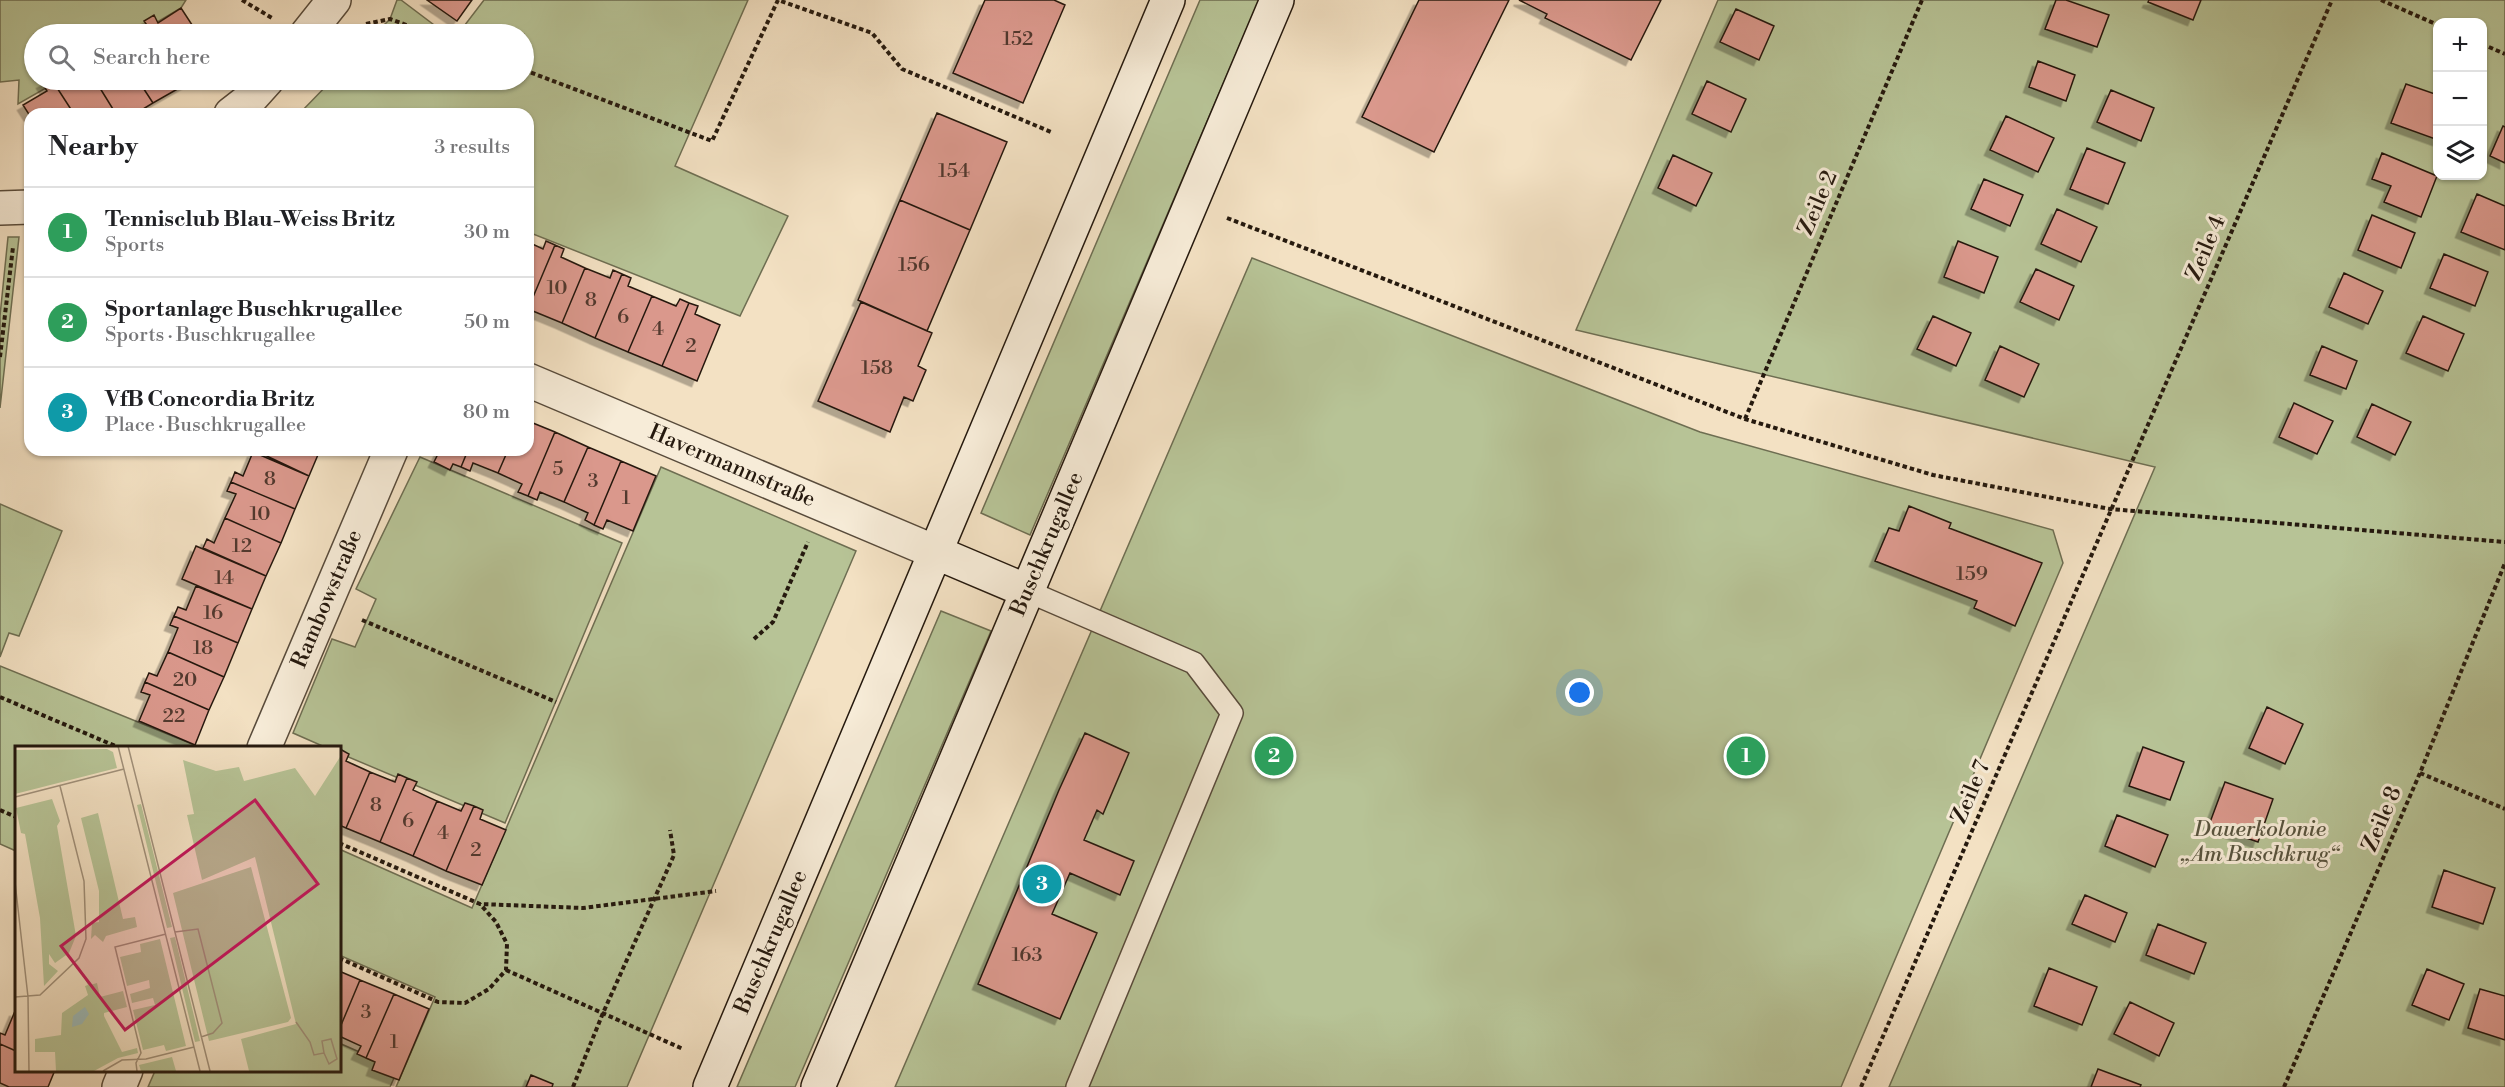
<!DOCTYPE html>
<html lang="en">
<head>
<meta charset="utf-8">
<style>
	:root { --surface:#fff; --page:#f2f2f2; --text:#202124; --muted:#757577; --line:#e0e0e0; --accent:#8f2418 }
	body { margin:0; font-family:"Libre Bodoni",serif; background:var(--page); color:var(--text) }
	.controls { position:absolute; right:18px; top:18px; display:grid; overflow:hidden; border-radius:12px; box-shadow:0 2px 4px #0004 }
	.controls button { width:54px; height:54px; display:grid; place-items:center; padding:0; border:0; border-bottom:2px solid var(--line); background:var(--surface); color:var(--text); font:30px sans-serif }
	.you { position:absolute; left:1580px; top:693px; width:21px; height:21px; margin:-15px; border:4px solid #fff; border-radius:50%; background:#1a73e8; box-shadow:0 0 0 9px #1a73e833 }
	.badge { display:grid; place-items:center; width:39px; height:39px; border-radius:50%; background:var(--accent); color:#fff; font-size:20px; font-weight:700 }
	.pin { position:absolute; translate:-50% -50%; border:3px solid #fff; box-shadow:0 2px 6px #0006 }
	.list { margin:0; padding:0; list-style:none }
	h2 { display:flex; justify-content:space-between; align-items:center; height:78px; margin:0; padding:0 24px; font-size:26px }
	h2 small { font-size:20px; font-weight:400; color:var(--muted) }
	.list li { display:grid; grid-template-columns:39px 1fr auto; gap:18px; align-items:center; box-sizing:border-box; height:90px; padding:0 24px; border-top:2px solid var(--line) }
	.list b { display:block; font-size:22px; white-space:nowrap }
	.list p { margin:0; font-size:20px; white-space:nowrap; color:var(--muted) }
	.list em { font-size:20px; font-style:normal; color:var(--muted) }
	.icon { flex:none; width:33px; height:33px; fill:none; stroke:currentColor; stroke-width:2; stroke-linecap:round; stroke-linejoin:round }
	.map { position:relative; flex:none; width:2505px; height:1087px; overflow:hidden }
	.search { position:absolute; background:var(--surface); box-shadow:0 2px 4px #0004; left:24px; top:24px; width:510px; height:66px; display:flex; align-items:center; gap:15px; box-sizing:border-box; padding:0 21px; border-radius:33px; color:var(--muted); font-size:22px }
	.panel { position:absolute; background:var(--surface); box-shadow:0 2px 4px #0004; left:24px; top:108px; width:510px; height:348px; border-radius:18px }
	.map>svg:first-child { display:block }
	.green { fill:#b7c396; stroke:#6e6e52; stroke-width:1.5; fill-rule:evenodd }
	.building { fill:#da988c; stroke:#25190e; stroke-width:1.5; filter:url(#shadow) }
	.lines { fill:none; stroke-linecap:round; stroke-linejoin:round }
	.lane-casing { stroke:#584b3b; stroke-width:24 }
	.street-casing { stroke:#584b3b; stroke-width:36 }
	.secondary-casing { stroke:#25190e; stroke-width:36 }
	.path { stroke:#25190e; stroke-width:4; stroke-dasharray:4.5 3; stroke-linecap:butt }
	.lane { stroke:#f7ecd8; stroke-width:21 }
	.street { stroke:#f7ecd8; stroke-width:33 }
	.secondary { stroke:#f7ecd8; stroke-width:33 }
	.labels { text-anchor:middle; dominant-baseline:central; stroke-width:6; stroke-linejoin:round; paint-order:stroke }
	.number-label { font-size:20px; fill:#52392e }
	.street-label { font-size:22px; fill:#25190e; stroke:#f7ecd8 }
	.park-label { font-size:22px; font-style:italic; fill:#58543e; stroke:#f7ecd8 }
	.inset-road { fill:none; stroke:#a1917b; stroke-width:1.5 }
	.view { fill:#c2185b; fill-opacity:0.15; stroke:#c2185b; stroke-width:3 }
	.inset-edge { fill:none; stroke:#25190e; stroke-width:3 }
</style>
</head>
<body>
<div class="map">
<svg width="2505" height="1087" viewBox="0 0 2505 1087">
	<defs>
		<filter id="shadow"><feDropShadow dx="-5.5" dy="5.5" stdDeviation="0" flood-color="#0004"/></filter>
	</defs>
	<rect width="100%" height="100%" fill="#f3e1c3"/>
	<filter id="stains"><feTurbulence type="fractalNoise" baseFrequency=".00333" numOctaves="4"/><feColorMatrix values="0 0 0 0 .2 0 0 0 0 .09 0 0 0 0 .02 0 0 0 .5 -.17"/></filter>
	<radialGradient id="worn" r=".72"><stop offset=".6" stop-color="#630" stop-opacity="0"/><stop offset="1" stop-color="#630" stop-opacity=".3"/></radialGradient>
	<path class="green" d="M 0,0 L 186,0 L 181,8 L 137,34 L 34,34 L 34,80 L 60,80 L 18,104 L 19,80 L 0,82 Z
		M 397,0 L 401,0 L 446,34 L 375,34 L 390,19 Z
		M 484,0 L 748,0 L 675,166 L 788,216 L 740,316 L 528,232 L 528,114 L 299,114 L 332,80 L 524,80 L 524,34 L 458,34 Z
		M 1200,0 L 1259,0 L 1030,535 L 981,513 Z
		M 1718,0 L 2505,0 L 2505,1087 L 1889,1087 L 2155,467 L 1576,330 ZM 2438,22 L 2482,22 L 2482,176 L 2438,176 Z
		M 8,237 L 19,237 L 0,408 L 0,316 Z
		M 1252,258 L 1700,432 L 2053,530 L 2063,563 L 1841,1087 L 895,1087 Z
		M 420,457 L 622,543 L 505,823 L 339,753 L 339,748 L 327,748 L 293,733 L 332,639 L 355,647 L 376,599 L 356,589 Z
		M 661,467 L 856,551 L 627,1087 L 396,1087 L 435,997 L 339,955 L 339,849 L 472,908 Z
		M 0,504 L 62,531 L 19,636 L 9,633 L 0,657 Z
		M 941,611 L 991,631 L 795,1087 L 737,1087 Z
		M 0,666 L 202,748 L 16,748 L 16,851 L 0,844 Z
		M 339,1043 L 398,1069 L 390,1087 L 148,1087 L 155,1071 L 339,1070 Z"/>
	<path class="building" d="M 427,0 L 472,0 L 457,21 Z
		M 985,0 L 1054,0 L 1065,5 L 1023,103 L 953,73 Z
		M 1419,0 L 1509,0 L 1434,152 L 1362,117 Z
		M 1519,0 L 1661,0 L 1631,60 L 1545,18 L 1547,14 Z
		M 2056,0 L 2066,0 L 2109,15 L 2097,47 L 2045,29 Z
		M 2149,0 L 2201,0 L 2193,20 L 2148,2 Z
		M 181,8 L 198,34 L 153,34 L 144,21 L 154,15 L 158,23 Z
		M 1736,9 L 1774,26 L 1759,60 L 1720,42 Z
		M 2038,61 L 2075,75 L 2066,101 L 2029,87 Z
		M 48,80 L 52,80 L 74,114 L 30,116 L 23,105 L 47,91 L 42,83 Z
		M 52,80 L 95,80 L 116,114 L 74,114 Z
		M 95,80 L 138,80 L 153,103 L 135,114 L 116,114 Z
		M 138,80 L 185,80 L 188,83 L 153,103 Z
		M 1707,81 L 1746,99 L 1731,132 L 1692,114 Z
		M 2406,84 L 2438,95 L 2438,140 L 2391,123 Z
		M 2111,90 L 2154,108 L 2141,141 L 2097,122 Z
		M 937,113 L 1007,142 L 970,230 L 900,200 Z
		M 2006,116 L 2054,138 L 2038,172 L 1990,150 Z
		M 2503,126 L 2505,127 L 2505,163 L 2490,156 Z
		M 2087,148 L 2125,163 L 2108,204 L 2070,189 Z
		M 2382,153 L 2437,176 L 2421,217 L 2384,202 L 2391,186 L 2372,179 Z
		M 1673,155 L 1712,173 L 1696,206 L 1658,188 Z
		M 1984,179 L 2023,195 L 2010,226 L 1971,209 Z
		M 2477,194 L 2505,206 L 2505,250 L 2461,232 Z
		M 900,200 L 970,230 L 927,331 L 858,300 Z
		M 2057,209 L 2097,227 L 2081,262 L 2041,244 Z
		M 2372,215 L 2415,233 L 2401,268 L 2358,250 Z
		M 546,241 L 555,245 L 528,309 L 528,242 L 543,249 Z
		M 1958,241 L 1998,257 L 1984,293 L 1944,277 Z
		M 555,245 L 564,249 L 561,257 L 585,268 L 562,323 L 528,309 Z
		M 2444,254 L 2488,272 L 2475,306 L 2430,288 Z
		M 585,268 L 610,278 L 613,270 L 622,274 L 595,338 L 562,323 Z
		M 2036,269 L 2074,286 L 2059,320 L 2020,302 Z
		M 2344,273 L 2383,291 L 2368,324 L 2329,307 Z
		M 622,274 L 631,278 L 628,286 L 652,296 L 628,352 L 595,338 Z
		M 652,296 L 676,306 L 680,299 L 689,303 L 662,366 L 628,352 Z
		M 861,302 L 932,333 L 918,366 L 926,370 L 913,401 L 904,397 L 890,432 L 818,401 Z
		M 689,303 L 698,306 L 695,314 L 720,325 L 697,381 L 662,366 Z
		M 1933,316 L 1971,333 L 1956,366 L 1917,349 Z
		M 2423,316 L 2464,334 L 2448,371 L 2406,353 Z
		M 2000,346 L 2039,364 L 2024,397 L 1985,380 Z
		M 2322,346 L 2357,361 L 2346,389 L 2310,375 Z
		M 2294,403 L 2333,421 L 2317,454 L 2279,437 Z
		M 2372,404 L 2411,422 L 2395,455 L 2357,437 Z
		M 528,421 L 555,432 L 528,496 L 518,492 L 522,484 L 498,473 L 508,450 L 528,450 Z
		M 555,432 L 588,447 L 564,502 L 540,492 L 537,500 L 528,496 Z
		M 588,447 L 621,461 L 594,525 L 585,520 L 588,513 L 564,502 Z
		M 254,450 L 320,450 L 309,476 Z
		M 440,450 L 468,450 L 461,467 L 453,464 L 450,470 L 434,462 Z
		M 468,450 L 508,450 L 498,473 L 473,463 L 470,471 L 461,467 Z
		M 253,452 L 309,476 L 295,509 L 231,482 L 235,472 L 243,476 Z
		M 621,461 L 656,476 L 633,531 L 607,520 L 603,529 L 594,525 Z
		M 231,482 L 295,509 L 281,543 L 225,518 L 236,494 L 227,491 Z
		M 1909,506 L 1951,523 L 1949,528 L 2042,563 L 2015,626 L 1974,608 L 1977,601 L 1875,561 L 1889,528 L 1899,531 Z
		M 225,518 L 281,543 L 266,576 L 203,548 L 207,539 L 214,543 Z
		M 196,546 L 266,576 L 252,609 L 182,579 Z
		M 196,586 L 252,609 L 238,643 L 174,616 L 178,607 L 186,610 Z
		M 174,616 L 238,643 L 224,677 L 168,652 L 178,628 L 170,625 Z
		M 168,652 L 224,677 L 209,710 L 145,682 L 149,673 L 157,676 Z
		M 145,682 L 209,710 L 195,745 L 139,721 L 150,695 L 141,692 Z
		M 2267,707 L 2303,724 L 2285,764 L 2249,748 Z
		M 1085,733 L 1129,753 L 1103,814 L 1097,810 L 1084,840 L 1134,861 L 1120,895 L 1070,873 L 1052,914 L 1097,933 L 1060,1019 L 978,984 L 1059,790 Z
		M 2143,747 L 2184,762 L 2170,800 L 2129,786 Z
		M 340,749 L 349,754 L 346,761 L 370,772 L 346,828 L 339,825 Z
		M 370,772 L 395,782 L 398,774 L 407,778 L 380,842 L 346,828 Z
		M 407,778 L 417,782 L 413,790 L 437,801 L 413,856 L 380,842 Z
		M 2225,782 L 2273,799 L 2258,842 L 2209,825 Z
		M 437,801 L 461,811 L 465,803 L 474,806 L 446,871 L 413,856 Z
		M 474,806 L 483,810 L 480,819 L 506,830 L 482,885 L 446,871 Z
		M 2117,815 L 2168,835 L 2155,867 L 2105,846 Z
		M 2444,870 L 2495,888 L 2483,924 L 2432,907 Z
		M 2085,895 L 2127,913 L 2115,942 L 2072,924 Z
		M 2158,924 L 2206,943 L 2194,974 L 2146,955 Z
		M 2049,968 L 2097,987 L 2082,1025 L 2034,1006 Z
		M 2427,969 L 2464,984 L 2449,1020 L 2412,1005 Z
		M 339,971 L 360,980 L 339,1030 Z
		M 360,980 L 394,994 L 366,1058 L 357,1054 L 361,1046 L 339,1036 L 339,1030 Z
		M 2480,989 L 2505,996 L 2505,1040 L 2468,1028 Z
		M 394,994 L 429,1009 L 399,1080 L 372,1070 L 375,1062 L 366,1058 Z
		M 2130,1002 L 2174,1023 L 2159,1056 L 2114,1034 Z
		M 15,1011 L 16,1011 L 16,1051 L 0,1044 L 0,1033 L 5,1035 Z
		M 0,1044 L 16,1051 L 16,1070 L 55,1070 L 48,1087 L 9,1087 L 0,1083 Z
		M 2098,1069 L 2141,1085 L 2140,1087 L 2091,1087 Z
		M 531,1075 L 553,1084 L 552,1087 L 526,1087 Z"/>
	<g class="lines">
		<g class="lane-casing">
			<path id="lane" d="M 1027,591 L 1194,663 L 1232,713 L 1077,1087"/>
		</g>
		<g class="street-casing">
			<path id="street" d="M 307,34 L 334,0
				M 231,114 L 249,100 L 267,80
				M 0,208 L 30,207
				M 528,380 L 935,552
				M 264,748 L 391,450
				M 119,1087 L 126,1070"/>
		</g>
		<g class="secondary-casing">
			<path id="secondary" d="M 935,552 L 1027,591
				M 710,1087 L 1168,0
				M 818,1087 L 1277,0"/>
		</g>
		<path class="path" d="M 242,0 L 272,18
			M 2381,0 L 2438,25
			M 366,24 L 390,19 L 431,34
			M 2482,44 L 2505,54
			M 524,70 L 712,141 L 778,0 L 872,33 L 902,69 L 1051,132
			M 1227,218 L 1745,419 L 1933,475 L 2110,509 L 2505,542
			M 0,357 L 13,247
			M 1745,419 L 1922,0
			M 362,620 L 556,702
			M 754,639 L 773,622 L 808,542
			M 0,697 L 120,748
			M 2420,773 L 2505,809
			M 0,810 L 16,817
			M 339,843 L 480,904 L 583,908 L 716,891
			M 339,958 L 438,1002 L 465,1003 L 489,989 L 506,970 L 507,944 L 496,922 L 480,904
			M 506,970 L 683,1049
			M 573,1087 L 603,1013 L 674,855 L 670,830
			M 1861,1087 L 2332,0
			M 2284,1087 L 2420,773 L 2505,563"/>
		<use href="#lane" class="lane"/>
		<use href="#street" class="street"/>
		<use href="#secondary" class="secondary"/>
	</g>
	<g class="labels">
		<g class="number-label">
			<text x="1018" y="39">152</text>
			<text x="954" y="171">154</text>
			<text x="914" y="265">156</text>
			<text x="557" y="288">10</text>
			<text x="591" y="300">8</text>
			<text x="623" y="317">6</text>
			<text x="658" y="329">4</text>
			<text x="691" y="346">2</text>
			<text x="877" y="368">158</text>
			<text x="558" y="469">5</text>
			<text x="270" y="479">8</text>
			<text x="593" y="481">3</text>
			<text x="626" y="498">1</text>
			<text x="260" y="514">10</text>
			<text x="242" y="546">12</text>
			<text x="1972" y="574">159</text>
			<text x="224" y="578">14</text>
			<text x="213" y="613">16</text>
			<text x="203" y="648">18</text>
			<text x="185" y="680">20</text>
			<text x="174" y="716">22</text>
			<text x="376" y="805">8</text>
			<text x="408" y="821">6</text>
			<text x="443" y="833">4</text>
			<text x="476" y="850">2</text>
			<text x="1027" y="955">163</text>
			<text x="366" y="1012">3</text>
			<text x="394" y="1042">1</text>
		</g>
		<g class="street-label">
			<text transform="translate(1818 203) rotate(-67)">Zeile 2</text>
			<text transform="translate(2206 248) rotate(-67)">Zeile 4</text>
			<text transform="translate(732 466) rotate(23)">Havermannstraße</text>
			<text transform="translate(1047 544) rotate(-67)">Buschkrugallee</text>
			<text transform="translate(327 599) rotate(-67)">Rambowstraße</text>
			<text transform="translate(1971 792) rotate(-67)">Zeile 7</text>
			<text transform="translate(2382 819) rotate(-67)">Zeile 8</text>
			<text transform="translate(771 942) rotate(-67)">Buschkrugallee</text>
		</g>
		<g class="park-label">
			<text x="2260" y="829">Dauerkolonie<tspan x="2260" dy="25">„Am Buschkrug“</tspan></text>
		</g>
	</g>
	<g transform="translate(15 746)">
		<rect width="326" height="326" fill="#f3e1c3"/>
		<path d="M 92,3 L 98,6 L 102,22 L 0,48 L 0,4 ZM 325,11 L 325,325 L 234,325 L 226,293 L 281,278 L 240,111 L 187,134 L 172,69 L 179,68 L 168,14 L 201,25 L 224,21 L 229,35 L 280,22 L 300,50 ZM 37,53 L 45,75 L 42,80 L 61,190 L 54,207 L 40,217 L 34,208 L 34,218 L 43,225 L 29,240 L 25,172 L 10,88 L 6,87 L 1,62 ZM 126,58 L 157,181 L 152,182 L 122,59 ZM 83,67 L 108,173 L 120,171 L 122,181 L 91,190 L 88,196 L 80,189 L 76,193 L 77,177 L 84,176 L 84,145 L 66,72 ZM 236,121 L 276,272 L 273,276 L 194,295 L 158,147 ZM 160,191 L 185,295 L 180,296 L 155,192 ZM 145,193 L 171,300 L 151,305 L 149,299 L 128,304 L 118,264 L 140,259 L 138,252 L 117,257 L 115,248 L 135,242 L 134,234 L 112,240 L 105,211 L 126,206 L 125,198 ZM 62,217 L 75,239 L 82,237 L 85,251 L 108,245 L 112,261 L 89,267 L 89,270 L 107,306 L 122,302 L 123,307 L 103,312 L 79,325 L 41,325 L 40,306 L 20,306 L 20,293 L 46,289 L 47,267 L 73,249 L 70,240 L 73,239 ZM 157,311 L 161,325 L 126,325 L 124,319 Z" fill="#b7c396"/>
		<path d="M 70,261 L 74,268 L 67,278 L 57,281 L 58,270 Z" fill="#9dbcbb"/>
		<path class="inset-road" d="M 103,0 L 185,325M 113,0 L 195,325M 0,51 L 109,23M 0,136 L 13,251 L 14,325M 160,186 L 183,183 L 207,277 L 198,287 L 186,291M 0,251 L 25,249 L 64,212 L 71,193 L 69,135 L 45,40M 281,276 L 295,296 L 299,309 L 309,307 L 307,295 L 316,293 L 322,313 L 314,318 L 309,307M 88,325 L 107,314 L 131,313 L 179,301M 122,325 L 121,317 L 126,307 L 100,201 L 151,188"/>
		<path class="view" d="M 240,54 L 303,138 L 110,284 L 46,200 Z"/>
		<rect width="326" height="326" class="inset-edge"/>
	</g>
	<rect width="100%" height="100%" filter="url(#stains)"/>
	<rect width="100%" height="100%" fill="url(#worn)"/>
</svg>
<div class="controls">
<button>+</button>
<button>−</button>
<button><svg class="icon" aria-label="layers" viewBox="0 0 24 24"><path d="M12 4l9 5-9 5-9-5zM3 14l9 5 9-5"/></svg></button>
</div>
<div class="you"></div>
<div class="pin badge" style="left:1746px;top:756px;background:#2e9e5b">1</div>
<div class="pin badge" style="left:1274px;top:756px;background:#2e9e5b">2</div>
<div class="pin badge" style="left:1042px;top:884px;background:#0f9aa8">3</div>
<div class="search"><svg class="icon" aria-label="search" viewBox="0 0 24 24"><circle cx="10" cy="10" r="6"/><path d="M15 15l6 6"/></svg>Search here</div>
<section class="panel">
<h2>Nearby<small>3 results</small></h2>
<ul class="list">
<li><span class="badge" style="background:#2e9e5b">1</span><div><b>Tennisclub Blau-Weiss Britz</b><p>Sports</p></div><em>30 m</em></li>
<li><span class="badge" style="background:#2e9e5b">2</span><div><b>Sportanlage Buschkrugallee</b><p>Sports · Buschkrugallee</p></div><em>50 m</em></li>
<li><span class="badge" style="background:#0f9aa8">3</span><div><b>VfB Concordia Britz</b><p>Place · Buschkrugallee</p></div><em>80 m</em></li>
</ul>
</section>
</div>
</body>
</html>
